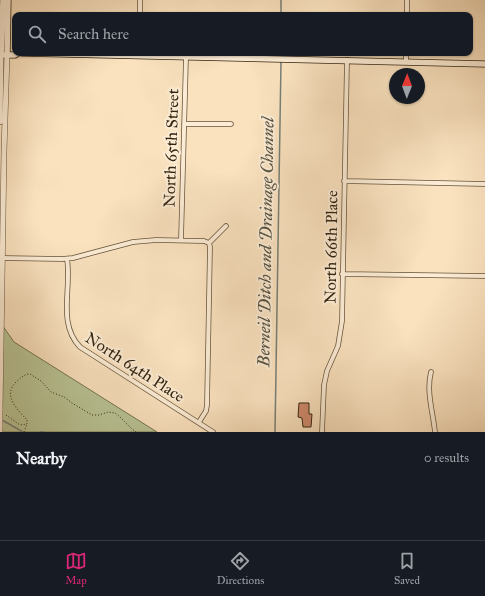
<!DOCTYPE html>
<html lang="en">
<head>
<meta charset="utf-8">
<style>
	:root { --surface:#171b24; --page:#20242c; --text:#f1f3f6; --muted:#9ea1a6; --line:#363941; --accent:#db2777 }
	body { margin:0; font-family:"IM FELL Great Primer",serif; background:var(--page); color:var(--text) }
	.compass { position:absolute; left:389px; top:68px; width:36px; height:36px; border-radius:50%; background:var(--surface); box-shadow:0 1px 3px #0004; rotate:1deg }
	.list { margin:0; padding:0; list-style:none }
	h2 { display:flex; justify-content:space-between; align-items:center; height:52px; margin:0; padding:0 16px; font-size:17px }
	h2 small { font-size:13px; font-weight:400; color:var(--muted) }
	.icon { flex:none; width:22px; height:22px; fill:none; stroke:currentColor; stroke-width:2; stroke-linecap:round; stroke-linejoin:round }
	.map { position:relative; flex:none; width:485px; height:432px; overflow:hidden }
	.search { position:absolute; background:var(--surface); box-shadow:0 1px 3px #0004; left:12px; right:12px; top:12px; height:44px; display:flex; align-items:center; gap:10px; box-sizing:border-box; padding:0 14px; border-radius:8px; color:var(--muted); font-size:15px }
	.sheet { height:108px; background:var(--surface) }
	nav { display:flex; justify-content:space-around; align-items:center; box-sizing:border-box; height:56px; border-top:1px solid var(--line); background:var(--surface); font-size:11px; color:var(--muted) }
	nav a { display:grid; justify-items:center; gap:2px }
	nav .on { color:var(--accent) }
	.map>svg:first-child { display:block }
	.green { fill:#b9c496; stroke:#767453 }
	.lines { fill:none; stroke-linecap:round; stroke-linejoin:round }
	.stream { stroke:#757f77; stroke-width:1.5 }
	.building { fill:#cf896d; stroke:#332410 }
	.minor-casing { stroke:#65543c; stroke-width:5.5 }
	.tertiary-casing { stroke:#65543c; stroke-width:6 }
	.secondary-casing { stroke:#332410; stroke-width:7 }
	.path { stroke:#332410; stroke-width:1; stroke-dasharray:1 2; stroke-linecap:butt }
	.minor { stroke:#fcecd5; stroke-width:4 }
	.tertiary { stroke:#fcecd5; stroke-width:5 }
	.secondary { stroke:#fcecd5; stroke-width:5.5 }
	.tertiary-bridge-casing { stroke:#65543c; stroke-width:6; stroke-linecap:butt }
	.tertiary-bridge { stroke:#fcecd5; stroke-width:5 }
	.labels { text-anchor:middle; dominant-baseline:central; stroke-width:4; stroke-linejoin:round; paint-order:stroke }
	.street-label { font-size:16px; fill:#332410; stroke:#fcecd5 }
	.water-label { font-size:17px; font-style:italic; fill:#545243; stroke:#fcecd5 }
</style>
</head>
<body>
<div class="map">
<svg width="485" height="432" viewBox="0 0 485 432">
	<rect width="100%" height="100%" fill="#fae2bf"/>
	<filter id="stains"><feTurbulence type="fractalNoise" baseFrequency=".005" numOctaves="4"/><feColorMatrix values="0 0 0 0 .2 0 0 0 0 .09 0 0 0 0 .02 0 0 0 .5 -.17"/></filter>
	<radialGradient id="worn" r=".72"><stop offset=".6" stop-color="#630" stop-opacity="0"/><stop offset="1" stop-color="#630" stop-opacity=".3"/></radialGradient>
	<path class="green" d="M 0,322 L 14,342 L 157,432 L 0,432 Z"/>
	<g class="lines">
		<path class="stream" d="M 281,15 L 281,0
			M 2,420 L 23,432
			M 40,432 L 44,432
			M 275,432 L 281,61"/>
	</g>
	<path class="building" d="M 299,403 L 309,403 L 309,414 L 312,414 L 311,427 L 303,427 L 302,418 L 298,417 Z"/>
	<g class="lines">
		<g class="minor-casing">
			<path id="minor" d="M 140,15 L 140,0
				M 407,15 L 407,0
				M 406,62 L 406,53
				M 184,124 L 231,124
				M 344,181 L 485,184
				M 181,240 L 186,57
				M 209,243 L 226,226
				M 0,258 L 62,259 L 73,258 L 133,242 L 156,240 L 204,241 L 209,243
				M 67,259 C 72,289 57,323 80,347 L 213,432
				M 342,274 L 485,276
				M 431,372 C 426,392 433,412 435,432
				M 199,422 L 206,411 L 207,405 L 210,247 L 209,243
				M 322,432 L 324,385 L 327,371 L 338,346 L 342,321 L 347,60"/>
		</g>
		<g class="tertiary-casing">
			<path id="tertiary" d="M 0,122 L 1,55
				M 0,410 L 4,151 L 7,55
				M 0,432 L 0,425"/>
		</g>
		<g class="secondary-casing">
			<path id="secondary" d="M 22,53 L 485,64
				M 1,55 L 3,0
				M 4,55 L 15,55 L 18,53
				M 7,55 L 8,0"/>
		</g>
		<path class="path" d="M 6,415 L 20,425 L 27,424 L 27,420 C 18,410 2,396 16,382 C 21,378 24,374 30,374 L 41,381 L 51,392 L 64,397 L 72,403 L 92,415 L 99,415 L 108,412 L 115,413 L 120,417 L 132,429 L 136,432
			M 24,432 L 27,424"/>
		<use href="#minor" class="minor"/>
		<use href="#tertiary" class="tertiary"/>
		<use href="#secondary" class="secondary"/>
		<g class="tertiary-bridge-casing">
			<path id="tertiary-bridge" d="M 0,425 L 0,410"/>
		</g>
		<use href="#tertiary-bridge" class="tertiary-bridge"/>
	</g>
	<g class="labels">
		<g class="street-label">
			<text transform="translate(171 148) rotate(-88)">North 65th Street</text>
			<text transform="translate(331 247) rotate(-89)">North 66th Place</text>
			<text transform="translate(135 367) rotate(33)">North 64th Place</text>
		</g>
		<g class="water-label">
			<text transform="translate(266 242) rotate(-89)">Berneil Ditch and Drainage Channel</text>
		</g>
	</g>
	<rect width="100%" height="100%" filter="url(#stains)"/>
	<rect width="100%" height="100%" fill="url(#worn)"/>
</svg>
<svg class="compass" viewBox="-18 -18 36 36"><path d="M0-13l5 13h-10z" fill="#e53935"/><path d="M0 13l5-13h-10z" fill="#9ea1a6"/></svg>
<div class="search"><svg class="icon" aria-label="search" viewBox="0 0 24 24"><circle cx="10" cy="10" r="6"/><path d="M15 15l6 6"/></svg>Search here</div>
</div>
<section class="sheet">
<h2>Nearby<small>0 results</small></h2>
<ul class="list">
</ul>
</section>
<nav>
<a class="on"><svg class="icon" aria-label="map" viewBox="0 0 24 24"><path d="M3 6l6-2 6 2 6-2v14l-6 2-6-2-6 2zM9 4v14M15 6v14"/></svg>Map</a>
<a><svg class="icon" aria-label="directions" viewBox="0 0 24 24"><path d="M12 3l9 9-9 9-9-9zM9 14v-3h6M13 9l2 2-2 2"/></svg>Directions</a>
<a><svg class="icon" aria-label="saved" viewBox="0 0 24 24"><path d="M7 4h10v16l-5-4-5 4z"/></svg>Saved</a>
</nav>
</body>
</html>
